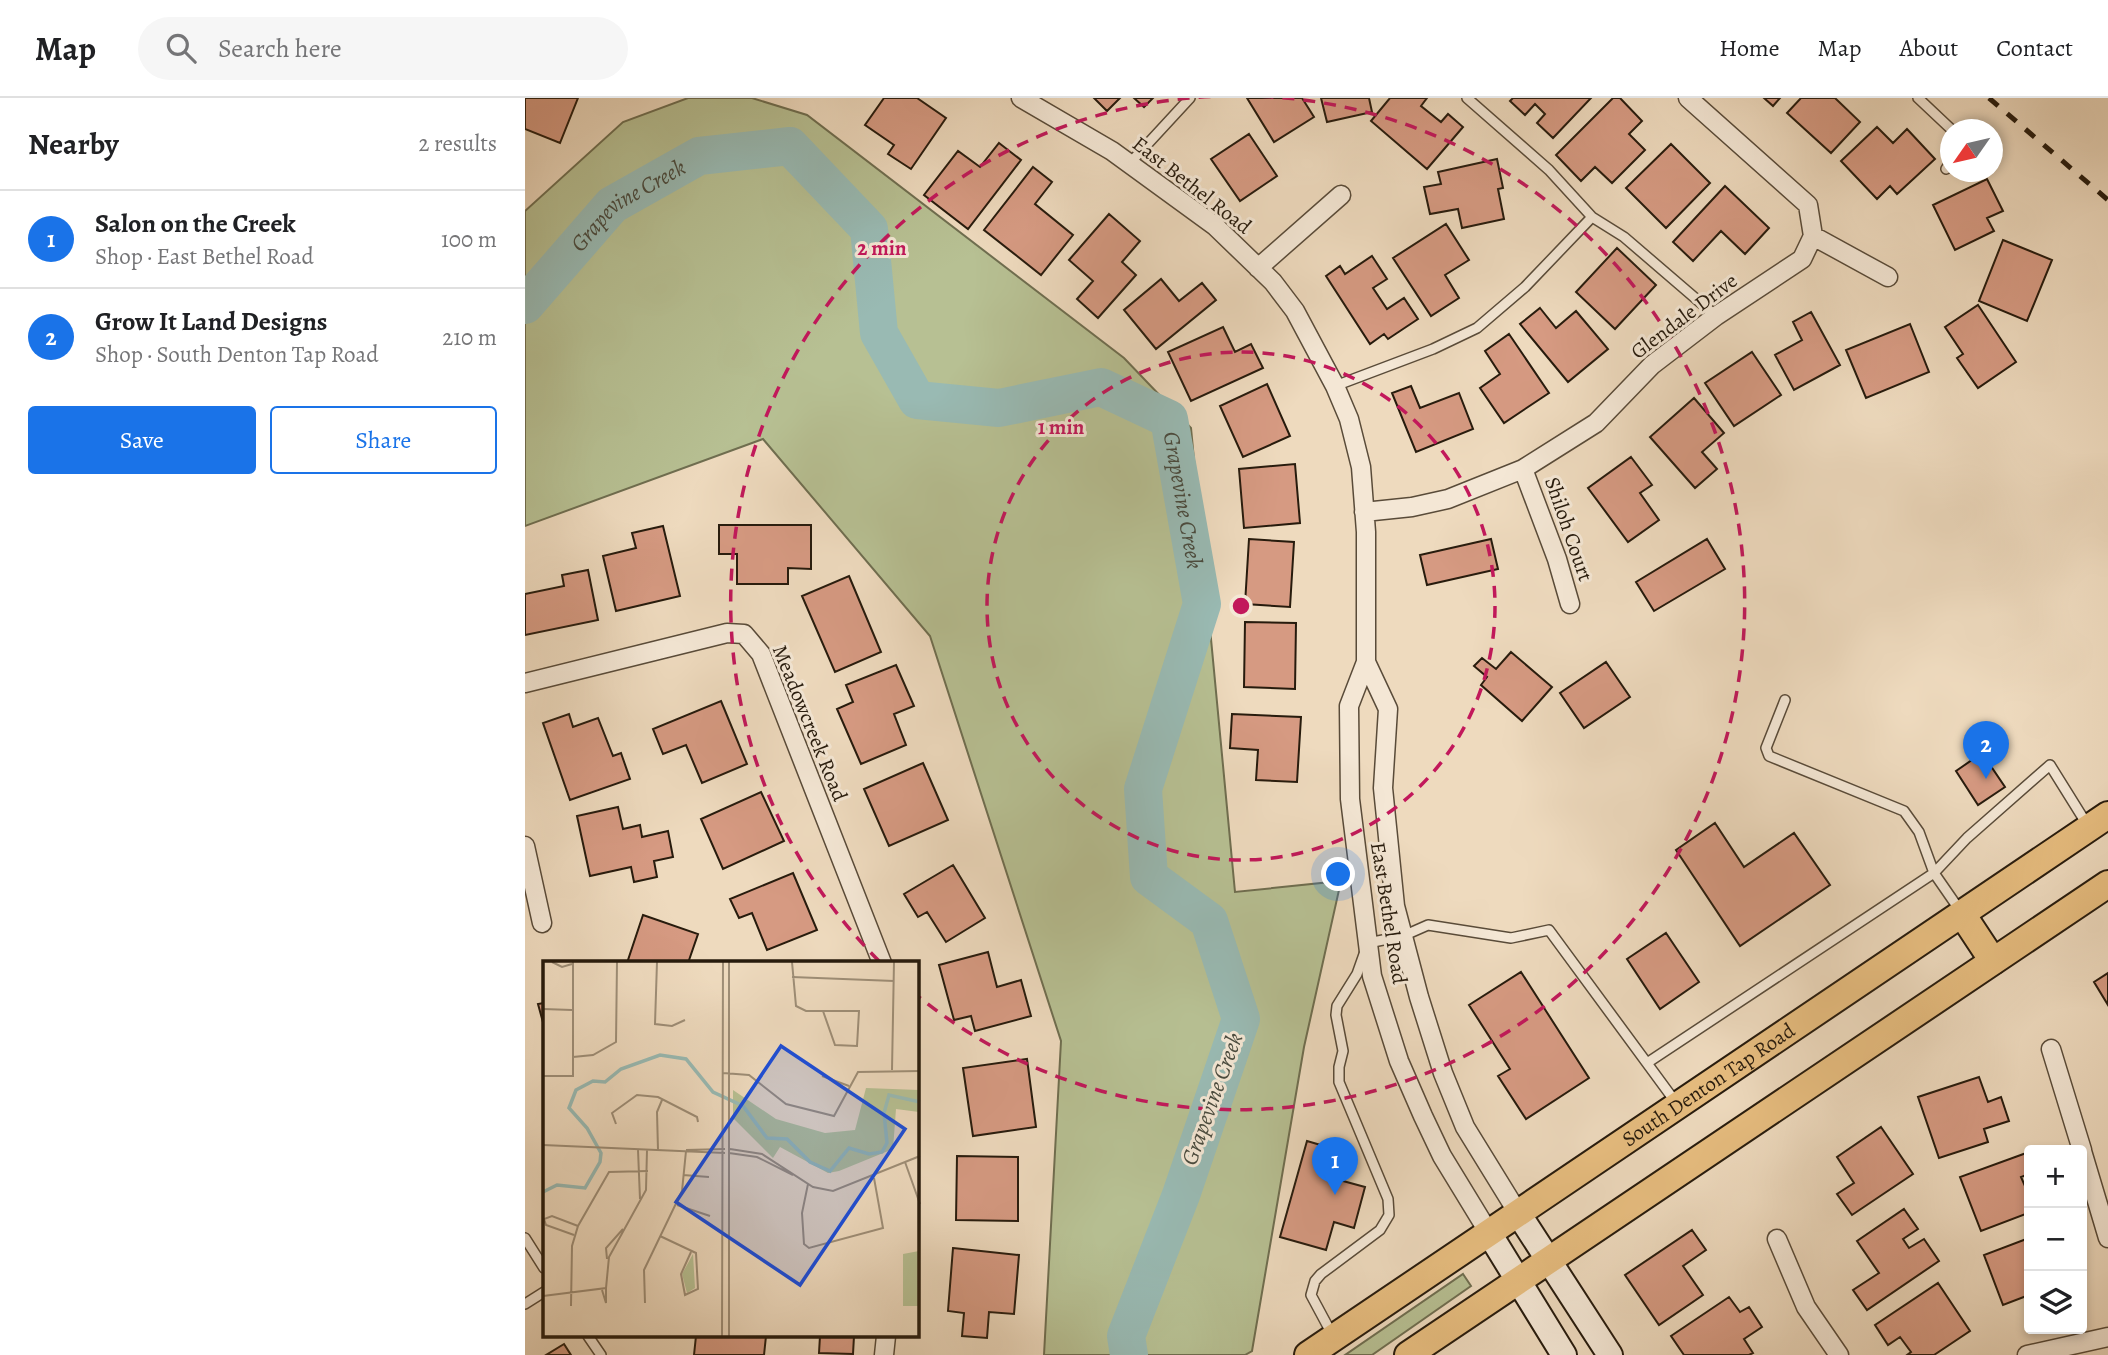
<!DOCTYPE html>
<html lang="en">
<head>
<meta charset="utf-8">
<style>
	:root { --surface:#fff; --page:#f6f6f6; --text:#202124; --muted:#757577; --line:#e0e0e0; --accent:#1a73e8 }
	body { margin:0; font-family:Alegreya,serif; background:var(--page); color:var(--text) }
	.controls { position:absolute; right:21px; bottom:21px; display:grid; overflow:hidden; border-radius:7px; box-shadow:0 4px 10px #0003 }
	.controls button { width:63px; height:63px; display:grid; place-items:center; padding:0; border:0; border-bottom:2px solid var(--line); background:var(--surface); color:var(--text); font:35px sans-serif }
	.compass { position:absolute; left:1415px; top:21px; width:63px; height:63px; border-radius:50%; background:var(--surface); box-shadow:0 4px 10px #0003; rotate:236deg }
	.you { position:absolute; left:814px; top:777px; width:24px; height:24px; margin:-18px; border:5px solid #fff; border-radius:50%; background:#1a73e8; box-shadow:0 0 0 10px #1a73e833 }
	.badge { display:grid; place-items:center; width:46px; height:46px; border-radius:50%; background:var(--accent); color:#fff; font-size:23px; font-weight:700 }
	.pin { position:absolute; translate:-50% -58px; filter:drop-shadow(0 2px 4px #0008) }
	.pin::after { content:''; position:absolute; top:37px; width:24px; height:21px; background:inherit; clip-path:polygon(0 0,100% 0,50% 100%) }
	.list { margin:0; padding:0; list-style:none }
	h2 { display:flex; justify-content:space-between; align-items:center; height:91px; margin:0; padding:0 28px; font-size:30px }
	h2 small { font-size:23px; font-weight:400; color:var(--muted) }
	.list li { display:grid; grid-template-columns:46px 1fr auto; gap:21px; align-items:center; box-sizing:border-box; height:98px; padding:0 28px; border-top:2px solid var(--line) }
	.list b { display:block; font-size:26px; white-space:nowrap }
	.list p { margin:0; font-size:23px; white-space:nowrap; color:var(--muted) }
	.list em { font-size:23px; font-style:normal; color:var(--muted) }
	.actions { display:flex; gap:14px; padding:21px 28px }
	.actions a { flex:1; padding:16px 0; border:2px solid var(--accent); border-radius:7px; text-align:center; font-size:24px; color:var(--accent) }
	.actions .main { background:var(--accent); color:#fff }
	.icon { flex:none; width:38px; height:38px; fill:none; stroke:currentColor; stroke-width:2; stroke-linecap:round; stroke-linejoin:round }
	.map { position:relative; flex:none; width:1583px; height:1257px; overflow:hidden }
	header { display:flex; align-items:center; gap:42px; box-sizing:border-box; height:98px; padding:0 35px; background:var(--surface); border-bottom:2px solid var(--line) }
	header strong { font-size:33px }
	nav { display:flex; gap:38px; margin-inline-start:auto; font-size:24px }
	.search { width:490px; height:63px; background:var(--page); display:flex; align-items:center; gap:18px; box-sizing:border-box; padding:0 24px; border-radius:38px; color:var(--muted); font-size:26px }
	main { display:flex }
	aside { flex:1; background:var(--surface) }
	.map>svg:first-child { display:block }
	.green { fill:#b7c093; stroke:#6f6e50; stroke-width:2 }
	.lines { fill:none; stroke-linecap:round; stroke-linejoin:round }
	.river { stroke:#99bab3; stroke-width:38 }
	.building { fill:#d69a82; stroke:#271b0d; stroke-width:2 }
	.lane-casing { stroke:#594b39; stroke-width:12 }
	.street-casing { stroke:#594b39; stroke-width:21 }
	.secondary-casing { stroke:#271b0d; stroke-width:28 }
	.primary-casing { stroke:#271b0d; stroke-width:30 }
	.lane { stroke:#f4e7d5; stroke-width:9 }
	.street { stroke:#f4e7d5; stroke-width:18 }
	.secondary { stroke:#f4e7d5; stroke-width:24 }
	.primary { stroke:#e7bd7f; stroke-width:26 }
	.rail { stroke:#271b0d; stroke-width:5; stroke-dasharray:12 12; stroke-linecap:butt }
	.ring { fill:none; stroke:#c2185b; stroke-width:3.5; stroke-dasharray:12 9 }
	.labels { text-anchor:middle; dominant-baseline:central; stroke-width:6; stroke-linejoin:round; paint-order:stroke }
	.street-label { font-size:21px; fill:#271b0d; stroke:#f4e7d5 }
	.water-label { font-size:23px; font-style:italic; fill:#494b3f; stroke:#f4e7d5 }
	.inset-river { fill:none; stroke:#99bab3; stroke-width:3.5 }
	.inset-road { fill:none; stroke:#9e8e77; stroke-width:2 }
	.view { fill:#1d4ed8; fill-opacity:0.15; stroke:#1d4ed8; stroke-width:3.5 }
	.inset-edge { fill:none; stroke:#271b0d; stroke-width:3.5 }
	.centre { fill:#c2185b; stroke:#f4e7d5; stroke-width:3.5 }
	.ring-label { font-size:21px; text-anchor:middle; font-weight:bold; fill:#c2185b; stroke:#f4e7d5; stroke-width:6; stroke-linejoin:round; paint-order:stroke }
</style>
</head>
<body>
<header>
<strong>Map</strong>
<div class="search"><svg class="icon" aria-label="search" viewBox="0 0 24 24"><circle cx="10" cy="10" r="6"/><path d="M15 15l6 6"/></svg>Search here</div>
<nav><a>Home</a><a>Map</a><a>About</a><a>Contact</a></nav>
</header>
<main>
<aside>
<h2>Nearby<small>2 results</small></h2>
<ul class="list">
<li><span class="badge">1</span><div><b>Salon on the Creek</b><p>Shop · East Bethel Road</p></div><em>100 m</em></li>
<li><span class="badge">2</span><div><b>Grow It Land Designs</b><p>Shop · South Denton Tap Road</p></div><em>210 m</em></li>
</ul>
<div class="actions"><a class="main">Save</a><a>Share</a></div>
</aside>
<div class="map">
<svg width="1583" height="1257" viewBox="0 0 1583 1257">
	<rect width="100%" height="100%" fill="#eedabe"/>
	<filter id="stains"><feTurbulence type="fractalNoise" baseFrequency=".00286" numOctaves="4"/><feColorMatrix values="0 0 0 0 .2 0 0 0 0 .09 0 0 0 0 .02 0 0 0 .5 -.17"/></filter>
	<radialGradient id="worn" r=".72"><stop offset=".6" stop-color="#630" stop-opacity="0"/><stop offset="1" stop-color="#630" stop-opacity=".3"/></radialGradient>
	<path class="green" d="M 163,0 L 227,0 L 282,17 L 599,260 L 666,330 L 710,794 L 816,783 L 779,949 L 727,1253 L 720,1257 L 519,1257 L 536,943 L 405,538 L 238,341 L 0,428 L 0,113 L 98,24 Z
		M 938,1176 L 946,1188 L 847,1257 L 820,1257 Z"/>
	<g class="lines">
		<path class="river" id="s1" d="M 0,207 L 87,107 L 174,58 L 265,48 L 344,131 L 354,235 L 392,302 L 474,310 L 576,289 L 644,321 L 677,506 L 618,691 L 624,779 L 684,823 L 716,921 L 656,1097 L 601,1238 L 604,1257"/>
	</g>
	<path class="building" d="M 53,0 L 35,45 L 0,31 L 0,0 Z
		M 359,0 L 392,0 L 421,20 L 386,71 L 363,56 L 369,47 L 340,27 Z
		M 569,0 L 595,0 L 582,13 Z
		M 609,0 L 628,0 L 619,9 Z
		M 722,0 L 777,0 L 789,19 L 749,44 Z
		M 796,0 L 844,0 L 847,14 L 802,24 Z
		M 865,0 L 902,0 L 896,8 L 916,24 L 923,16 L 938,29 L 902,71 L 846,23 Z
		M 988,0 L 1066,0 L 1028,40 L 1012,25 L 1020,16 L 1010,6 L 1000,17 L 985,3 Z
		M 1088,0 L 1095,0 L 1117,23 L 1104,36 L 1120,52 L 1087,85 L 1070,69 L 1056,83 L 1031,57 Z
		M 1239,0 L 1255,0 L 1248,8 Z
		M 1276,0 L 1310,0 L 1335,24 L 1306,55 L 1262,15 Z
		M 1352,29 L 1368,45 L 1382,31 L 1410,61 L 1372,96 L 1365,88 L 1352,101 L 1316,63 Z
		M 724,36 L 752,78 L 715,103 L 686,61 Z
		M 474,45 L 496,62 L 443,131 L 399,97 L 433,53 L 455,69 Z
		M 1146,46 L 1185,85 L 1141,130 L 1101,90 Z
		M 972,61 L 978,90 L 973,91 L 979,121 L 937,130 L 933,111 L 905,116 L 899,89 L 916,86 L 913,74 Z
		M 508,69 L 527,84 L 510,106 L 548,137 L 516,177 L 459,132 Z
		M 1462,81 L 1478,113 L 1462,120 L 1469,133 L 1430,152 L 1408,107 Z
		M 1200,88 L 1244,130 L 1220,156 L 1196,133 L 1168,163 L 1148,144 Z
		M 584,116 L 615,143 L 597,164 L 611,177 L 573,220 L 552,201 L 568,183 L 544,162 Z
		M 921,126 L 944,162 L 920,177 L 934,200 L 906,218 L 868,160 Z
		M 1478,142 L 1527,162 L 1502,223 L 1454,203 Z
		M 1092,150 L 1131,187 L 1090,231 L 1051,194 Z
		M 847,158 L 862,181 L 848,190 L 862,211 L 879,200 L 893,221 L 863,241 L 859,236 L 845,246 L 801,178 L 815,168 L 820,176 Z
		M 636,181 L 654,203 L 677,185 L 691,202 L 631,251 L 599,212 Z
		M 1453,207 L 1491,264 L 1453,290 L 1432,260 L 1438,256 L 1420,229 Z
		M 1015,210 L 1031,230 L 1051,213 L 1083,251 L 1043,284 L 995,226 Z
		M 1286,214 L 1315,267 L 1269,292 L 1250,257 L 1277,242 L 1268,224 Z
		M 1385,226 L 1404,274 L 1341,300 L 1321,252 Z
		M 698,229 L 710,254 L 726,246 L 738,270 L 666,303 L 643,254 Z
		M 984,236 L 1024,295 L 979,325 L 955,290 L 975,276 L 960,253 Z
		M 1227,254 L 1256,297 L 1209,328 L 1180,285 Z
		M 742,286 L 765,338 L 718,359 L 695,308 Z
		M 886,288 L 895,310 L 934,295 L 948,331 L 891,354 L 867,295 Z
		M 1169,300 L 1199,335 L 1177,354 L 1192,371 L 1170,390 L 1125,339 Z
		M 1106,359 L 1127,387 L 1115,395 L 1134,422 L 1103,444 L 1063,390 Z
		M 770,366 L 775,425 L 719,430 L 714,371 Z
		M 194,427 L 286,427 L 286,471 L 263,470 L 263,486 L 212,486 L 212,456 L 194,456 Z
		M 138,428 L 155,498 L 91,513 L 78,458 L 111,450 L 107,435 Z
		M 724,441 L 769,444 L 765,509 L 720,506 Z
		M 966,441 L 973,471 L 902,487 L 895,457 Z
		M 1182,441 L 1200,471 L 1129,513 L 1111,484 Z
		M 63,472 L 73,522 L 0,537 L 0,496 L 39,488 L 37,477 Z
		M 324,478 L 356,554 L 310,574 L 277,498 Z
		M 720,524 L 771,525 L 770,591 L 719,589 Z
		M 986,554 L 1027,589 L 997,623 L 956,587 L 962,579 L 949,568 L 957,560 L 971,571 Z
		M 1081,564 L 1105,599 L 1059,630 L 1035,595 Z
		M 371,567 L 389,608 L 369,616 L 381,647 L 336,666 L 312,611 L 328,604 L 321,587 Z
		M 196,603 L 222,666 L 177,685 L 161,647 L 138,656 L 128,631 Z
		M 44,616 L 48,629 L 73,620 L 88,658 L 96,655 L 105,681 L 45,702 L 18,625 Z
		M 707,616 L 776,619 L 772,684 L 731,682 L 733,652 L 705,650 Z
		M 1457,655 L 1480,689 L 1453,707 L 1431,673 Z
		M 398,665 L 423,722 L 364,748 L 339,691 Z
		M 236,694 L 259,743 L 198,771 L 176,721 Z
		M 93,709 L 98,731 L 115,727 L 117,739 L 143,733 L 148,759 L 129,763 L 132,779 L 109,784 L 106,769 L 65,778 L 52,718 Z
		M 1190,725 L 1219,769 L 1269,735 L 1305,787 L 1215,848 L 1151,752 Z
		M 428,767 L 460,820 L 421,844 L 402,814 L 393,819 L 379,796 Z
		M 268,775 L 292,832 L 242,852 L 227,815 L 214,820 L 205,801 Z
		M 118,817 L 173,836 L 163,865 L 102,865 Z
		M 1141,835 L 1174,884 L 1135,911 L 1102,861 Z
		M 463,854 L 472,889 L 496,882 L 506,918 L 450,933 L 446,918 L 429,922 L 414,867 Z
		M 996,874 L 1064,980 L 1001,1021 L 973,978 L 985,971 L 944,907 Z
		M 1583,875 L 1583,907 L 1569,884 Z
		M 19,905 L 19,928 L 13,906 Z
		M 502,961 L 511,1029 L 448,1038 L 438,970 Z
		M 1454,979 L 1463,1004 L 1476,999 L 1484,1023 L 1459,1031 L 1463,1044 L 1414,1060 L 1393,999 Z
		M 1356,1029 L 1388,1076 L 1327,1117 L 1312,1096 L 1329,1085 L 1312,1059 Z
		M 782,1043 L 826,1056 L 818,1083 L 840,1089 L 829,1130 L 809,1124 L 801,1152 L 755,1139 Z
		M 1504,1054 L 1504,1076 L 1496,1079 L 1504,1097 L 1504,1119 L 1503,1115 L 1456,1133 L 1435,1079 Z
		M 432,1058 L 493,1059 L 493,1123 L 431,1122 Z
		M 1379,1111 L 1393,1131 L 1378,1141 L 1384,1150 L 1399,1141 L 1414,1163 L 1342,1212 L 1328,1192 L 1354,1175 L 1332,1143 Z
		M 1167,1132 L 1181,1152 L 1158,1168 L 1178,1197 L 1134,1227 L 1100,1177 Z
		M 1504,1140 L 1504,1197 L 1478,1207 L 1459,1157 Z
		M 428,1150 L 494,1157 L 489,1216 L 464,1214 L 462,1240 L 437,1238 L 439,1215 L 423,1213 Z
		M 1413,1185 L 1445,1233 L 1409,1257 L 1382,1257 L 1386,1254 L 1375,1239 L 1363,1247 L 1350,1227 Z
		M 1204,1199 L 1215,1214 L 1224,1209 L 1237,1229 L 1219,1241 L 1228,1255 L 1224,1257 L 1159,1257 L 1146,1238 Z
		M 171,1238 L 241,1238 L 239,1257 L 169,1257 Z
		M 295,1238 L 329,1238 L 328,1256 L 294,1255 Z
		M 39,1246 L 46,1257 L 21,1257 Z"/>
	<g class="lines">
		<g class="lane-casing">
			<path id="lane" d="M 942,0 L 1024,72 L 1067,119
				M 1393,0 L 1427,32
				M 605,65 L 665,0
				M 1421,71 L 1426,63
				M 810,288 L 908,251 L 952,230 L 1000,189 L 1067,119 L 1099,139 L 1191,218
				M 1260,602 L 1241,650 L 1244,658 L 1379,713 L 1394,734 L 1409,775 L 1442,740 L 1525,667 L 1563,728
				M 1122,965 L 1409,775 L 1436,814
				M 0,1140 L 19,1170
				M 0,1206 L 19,1194
				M 63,1238 L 76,1257
				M 808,1238 L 786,1197 L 790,1183 L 796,1176 L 855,1132 L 864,1117 L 863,1101 L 814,984 L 814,969 L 818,953 L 811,917 L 812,908 L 832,876 L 843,845 L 878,838 L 903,827 L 986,840 L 1024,832 L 1152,1006"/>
		</g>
		<g class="street-casing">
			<path id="street" d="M 496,0 L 587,53 L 690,128 L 748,184 L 770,213 L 810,288 L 824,321 L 836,369 L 841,434 L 841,564 L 824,608 L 825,701 L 847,878 L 874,963 L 898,1018 L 917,1058 L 964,1135
				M 1288,138 L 1363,179
				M 733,170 L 816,97
				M 998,371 L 1032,461 L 1045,506
				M 839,414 L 887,409 L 923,401 L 998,371 L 1071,325 L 1127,267 L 1191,218 L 1277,161 L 1288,138 L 1283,107 L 1163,0
				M 841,564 L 863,611 L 858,690 L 870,808 L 894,899 L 918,975 L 940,1029 L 993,1115
				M 0,585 L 202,535 L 219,536 L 236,556 L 357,865
				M 0,748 L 17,825
				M 1526,951 L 1557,1052
				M 1557,1053 L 1583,1140
				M 1252,1141 L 1281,1209 L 1314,1257
				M 359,1257 L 361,1238
				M 1502,1257 L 1583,1239"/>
		</g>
		<g class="secondary-casing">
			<path id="secondary" d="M 993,1115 L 1085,1257
				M 964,1135 L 1039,1257"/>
		</g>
		<g class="primary-casing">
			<g id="primary">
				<path d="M 1437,816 L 1468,863"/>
				<path id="s2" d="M 783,1257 L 1583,717"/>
				<path d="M 883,1257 L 1583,786"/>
			</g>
		</g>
		<use href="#lane" class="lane"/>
		<use href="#street" class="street"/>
		<use href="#secondary" class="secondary"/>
		<use href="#primary" class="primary"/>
		<path class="rail" d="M 1464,0 L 1583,102"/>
	</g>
	<g class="ring">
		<circle cx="716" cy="508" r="254"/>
		<path d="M354 863A507 507 0 1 1 394 899"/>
	</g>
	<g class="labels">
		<g class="street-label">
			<text transform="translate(667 87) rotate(38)">East Bethel Road</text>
			<text transform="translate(1159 218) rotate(-37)">Glendale Drive</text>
			<text transform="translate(1044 431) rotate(71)">Shiloh Court</text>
			<text transform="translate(285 625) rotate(68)">Meadowcreek Road</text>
			<text transform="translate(864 815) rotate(81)">East Bethel Road</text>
			<text stroke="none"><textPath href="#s2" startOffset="483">South Denton Tap Road</textPath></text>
		</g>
		<g class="water-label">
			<text stroke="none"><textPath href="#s1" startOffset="145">Grapevine Creek</textPath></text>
			<text stroke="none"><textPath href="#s1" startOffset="964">Grapevine Creek</textPath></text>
			<text transform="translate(687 1001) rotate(-70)">Grapevine Creek</text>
		</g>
	</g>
	<g transform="translate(18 863)">
		<rect width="376" height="376" fill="#eedabe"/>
		<path d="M 323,127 L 376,129 L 376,151 L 353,148 L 350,188 L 296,210 L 285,212 L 237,186 L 230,197 L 190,157 L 190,129 L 233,158 L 282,172 L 312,169 ZM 376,290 L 376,345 L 360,345 L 360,293 ZM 150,293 L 152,327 L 144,332 L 139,313 Z" fill="#b7c093"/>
		<path class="inset-river" d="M 0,231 L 14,224 L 42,227 L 57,201 L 58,192 L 44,167 L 26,147 L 33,129 L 50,120 L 62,121 L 78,108 L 117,94 L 143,98 L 170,131 L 200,145 L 224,177 L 244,178 L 267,201 L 287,210 L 306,187 L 326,193 L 339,191 L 344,182 L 341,152 L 346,134 L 377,141"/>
		<path class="inset-road" d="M 9,1 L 19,6 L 29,3M 114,1 L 112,63 L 129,65 L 142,59M 249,1 L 253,45 L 263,50 L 316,50 L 314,85 L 292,84 L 280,50M 249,16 L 351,20M 0,48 L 29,49M 30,96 L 50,94 L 73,81 L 74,1M 349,109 L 351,1M 180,112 L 206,114 L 243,143 L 291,155 L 315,111 L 377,110M 0,115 L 30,115 L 30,1M 279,115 L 306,125M 73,163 L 69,152 L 94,134 L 115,136 L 154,156 L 155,161M 0,184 L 182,192M 187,188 L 219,193 L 270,226 L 290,230 L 377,195M 95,189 L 97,238M 115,189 L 114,151 L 119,139M 143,189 L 182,188M 186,192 L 214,196 L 250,214M 362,201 L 377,243M 140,214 L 166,216M 265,223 L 259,252 L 261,283 L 266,287 L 340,267 L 331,217M 134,244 L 167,255M 31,274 L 3,264 L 1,258 L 9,255 L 35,265M 117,275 L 153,292 L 155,328 L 142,334 L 138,313 L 148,291M 64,298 L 63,287 L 80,268M 59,329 L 63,342 L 63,327M 0,335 L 63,327 L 66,296 L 103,229 L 104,189M 102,342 L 101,309 L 139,230 L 143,190M 28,345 L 29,285 L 35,265 L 66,211 L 105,210M 179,376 L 180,1M 186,376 L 186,1"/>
		<path class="view" d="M 238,85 L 362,168 L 257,324 L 133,241 Z"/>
		<rect width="376" height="376" class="inset-edge"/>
	</g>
	<circle cx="716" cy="508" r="10" class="centre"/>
	<g class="ring-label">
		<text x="357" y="157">2 min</text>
		<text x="536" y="336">1 min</text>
	</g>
	<rect width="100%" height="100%" filter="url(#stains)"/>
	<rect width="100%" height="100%" fill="url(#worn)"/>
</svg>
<div class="controls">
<button>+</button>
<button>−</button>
<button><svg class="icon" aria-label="layers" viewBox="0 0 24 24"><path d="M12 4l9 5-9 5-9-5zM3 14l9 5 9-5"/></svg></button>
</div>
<svg class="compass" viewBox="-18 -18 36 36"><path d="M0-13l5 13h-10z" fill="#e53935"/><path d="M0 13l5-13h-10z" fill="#757577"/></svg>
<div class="you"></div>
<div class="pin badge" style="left:810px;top:1097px">1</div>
<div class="pin badge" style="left:1461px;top:681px">2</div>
</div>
</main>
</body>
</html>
